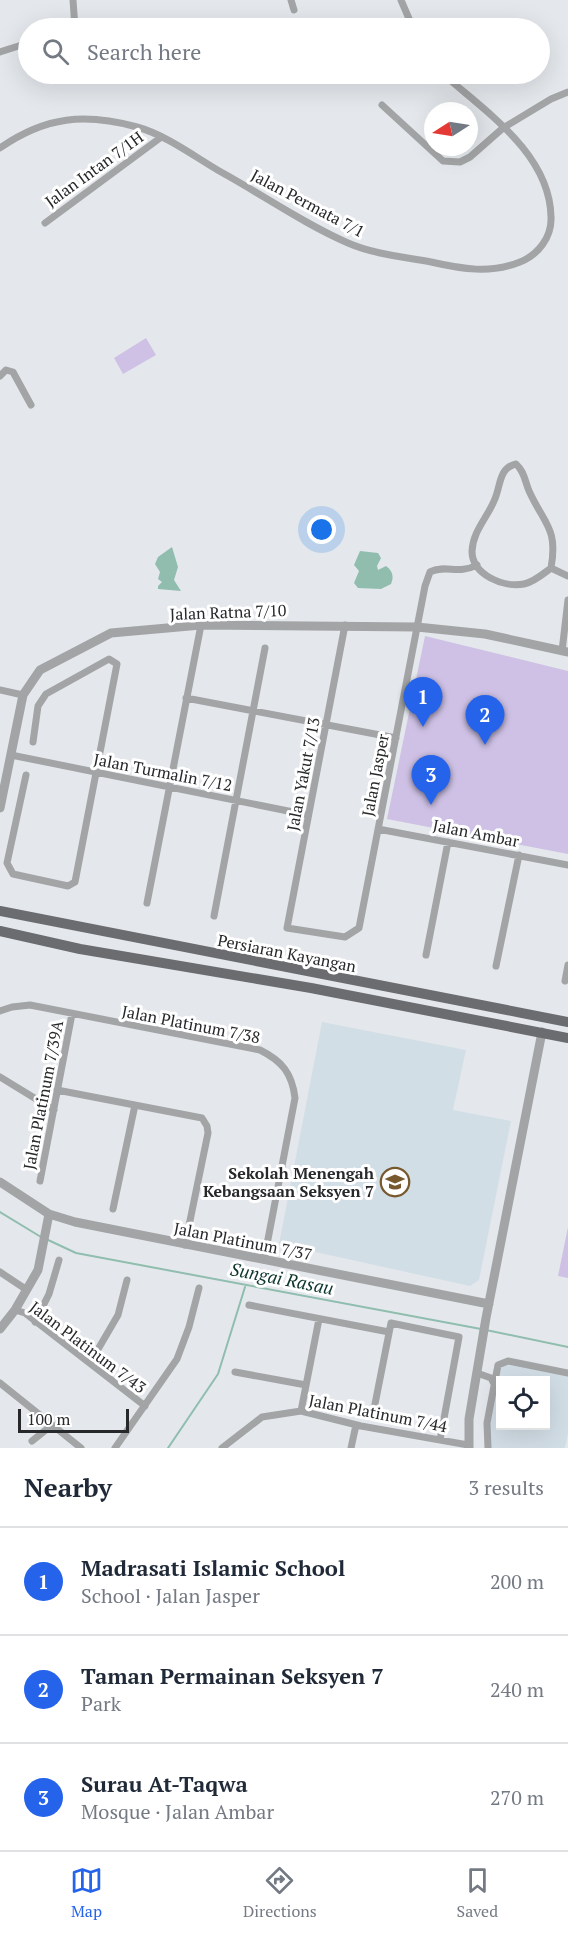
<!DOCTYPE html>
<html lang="en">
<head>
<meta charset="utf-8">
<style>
	:root { --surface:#fff; --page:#f2f2f3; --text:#1f2937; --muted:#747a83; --line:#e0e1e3; --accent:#2563eb }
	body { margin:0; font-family:"PT Serif",serif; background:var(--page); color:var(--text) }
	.controls { position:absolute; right:18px; bottom:18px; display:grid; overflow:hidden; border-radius:0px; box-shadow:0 6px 24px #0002 }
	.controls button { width:54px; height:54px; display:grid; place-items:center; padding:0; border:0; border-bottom:2px solid var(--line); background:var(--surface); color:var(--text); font:30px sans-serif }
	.compass { position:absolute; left:424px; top:102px; width:54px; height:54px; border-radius:50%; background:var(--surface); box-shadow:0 6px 24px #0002; rotate:258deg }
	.scale { position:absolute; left:18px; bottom:15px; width:111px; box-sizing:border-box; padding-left:6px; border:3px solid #262829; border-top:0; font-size:16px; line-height:21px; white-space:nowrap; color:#262829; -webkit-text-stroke:4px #fff; paint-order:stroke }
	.you { position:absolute; left:322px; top:530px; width:21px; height:21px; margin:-15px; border:4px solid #fff; border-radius:50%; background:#1a73e8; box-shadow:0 0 0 9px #1a73e833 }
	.badge { display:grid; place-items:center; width:39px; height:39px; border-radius:50%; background:var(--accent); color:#fff; font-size:20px; font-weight:700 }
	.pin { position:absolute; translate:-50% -50px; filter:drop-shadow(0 2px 3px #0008) }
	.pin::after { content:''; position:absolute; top:32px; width:21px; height:18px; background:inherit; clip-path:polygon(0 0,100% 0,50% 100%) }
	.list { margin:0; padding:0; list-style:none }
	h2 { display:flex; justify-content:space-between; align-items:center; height:78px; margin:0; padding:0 24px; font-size:26px }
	h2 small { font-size:20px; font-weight:400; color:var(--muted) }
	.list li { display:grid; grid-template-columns:39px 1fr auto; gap:18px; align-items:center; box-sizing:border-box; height:108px; padding:0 24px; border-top:2px solid var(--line) }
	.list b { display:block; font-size:22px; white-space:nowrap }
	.list p { margin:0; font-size:20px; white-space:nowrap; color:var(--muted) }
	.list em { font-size:20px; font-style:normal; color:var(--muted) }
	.icon { flex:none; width:33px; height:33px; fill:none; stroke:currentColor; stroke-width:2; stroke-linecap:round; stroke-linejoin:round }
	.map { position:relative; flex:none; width:568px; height:1448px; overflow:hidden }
	.search { position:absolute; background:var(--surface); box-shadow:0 6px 24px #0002; left:18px; right:18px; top:18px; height:66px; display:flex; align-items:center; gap:15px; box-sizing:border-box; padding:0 21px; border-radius:33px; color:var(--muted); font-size:22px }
	.sheet { height:402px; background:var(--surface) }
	nav { display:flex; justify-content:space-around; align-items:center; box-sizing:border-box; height:84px; border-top:2px solid var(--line); background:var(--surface); font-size:16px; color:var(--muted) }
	nav a { display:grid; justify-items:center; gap:3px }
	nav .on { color:var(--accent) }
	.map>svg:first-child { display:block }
	.built { fill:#d2dee6; fill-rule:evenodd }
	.green { fill:#cec1e5 }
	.water { fill:#90bdae }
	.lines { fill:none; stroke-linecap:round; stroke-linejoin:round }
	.stream { stroke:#90bdae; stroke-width:2 }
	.minor { stroke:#a3a4a6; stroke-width:7 }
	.tertiary { stroke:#a3a4a6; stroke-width:9 }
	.primary { stroke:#6b6c70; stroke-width:10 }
	.labels { text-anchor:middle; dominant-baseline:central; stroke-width:6; stroke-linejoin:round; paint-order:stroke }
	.street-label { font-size:16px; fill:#262829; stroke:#fff }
	.poi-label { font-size:16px; font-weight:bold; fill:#262829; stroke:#fff; text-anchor:end }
	.water-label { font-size:18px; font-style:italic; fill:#0d362b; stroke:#fff }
</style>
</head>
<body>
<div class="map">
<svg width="568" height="1448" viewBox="0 0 568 1448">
	<rect width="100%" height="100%" fill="#e4e8ec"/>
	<path class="built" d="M 322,1022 L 466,1050 L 453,1110 L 511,1121 L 479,1280 L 470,1286 L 279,1244 Z
		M 509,1364 L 568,1376 L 568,1433 L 565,1448 L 491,1448 L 489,1425 L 500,1368 ZM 500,1380 L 546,1380 L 546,1426 L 500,1426 Z"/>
	<path class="green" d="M 146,338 L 156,355 L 123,374 L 114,358 Z
		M 425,636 L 568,671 L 568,854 L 387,819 Z
		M 568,1227 L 568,1278 L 558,1276 Z"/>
	<path class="water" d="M 172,547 L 178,567 L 174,580 L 181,591 L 158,589 L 158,586 L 162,582 L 158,579 L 160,572 L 155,564 L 158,557 Z
		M 360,551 L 378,553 L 381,558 L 377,566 L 378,570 L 386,566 C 393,571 394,577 391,584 L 381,589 L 358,588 L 354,583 L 359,571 L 354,565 Z"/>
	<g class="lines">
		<path class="stream" d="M 0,1212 L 41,1237
			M 46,1239 L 76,1253 L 481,1329
			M 486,1330 L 568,1347
			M 168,1448 L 218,1374 L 245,1287"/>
		<path class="minor" d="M 73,0 L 75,28
			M 291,0 L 294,10
			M 401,0 L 413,28
			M 0,52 L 28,43
			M 382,105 L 443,161 L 460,162 L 470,157 L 503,128 L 551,99 L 568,92
			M 0,148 C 46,116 85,113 137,127 C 166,135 195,157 221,172 C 263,195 304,224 348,243 C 373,254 404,257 431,262 C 462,269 490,274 520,262 C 538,255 552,237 551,217 C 550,154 486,112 443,74
			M 45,223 L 160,138
			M 0,376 L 6,370 L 13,372 L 31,405
			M 551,568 C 543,574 534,582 524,584 C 504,588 472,575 472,551 C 473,531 487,518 494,501 C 501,487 498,468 516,464 C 525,472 525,483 530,493 C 545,525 558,529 551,568 L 568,576
			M 345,625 L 287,928 L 345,937 L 359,928 L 425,586 L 430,572 C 446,564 458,575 477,565
			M 562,651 L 568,600
			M 0,690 L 23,695
			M 186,698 L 396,738
			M 11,755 L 308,815
			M 26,775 L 7,863 L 13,874 L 68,886 L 75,882 L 117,664 L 109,659 L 46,694 L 38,706 L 33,742
			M 378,829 L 568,865
			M 147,903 L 201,625
			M 214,916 L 265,648
			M 426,955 L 448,842
			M 496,966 L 519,855
			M 565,981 L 568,965
			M 0,1011 L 12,1007 L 30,1005 L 260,1050 C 282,1061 292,1073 295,1098 L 264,1260
			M 0,1077 L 54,1110
			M 57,1090 L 202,1118 L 207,1126 L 208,1133 L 185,1245
			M 40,1181 L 72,1014
			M 113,1209 L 135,1105
			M 0,1272 L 27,1290
			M 249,1305 L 389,1332
			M 15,1310 L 25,1313 L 145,1406
			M 35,1322 L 49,1294 L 59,1260
			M 90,1363 L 118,1315 L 127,1280
			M 235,1372 L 306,1385
			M 477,1373 L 491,1378 L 494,1384
			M 0,1383 L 81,1448
			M 375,1404 L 391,1323 L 459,1337 L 440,1440
			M 301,1411 L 319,1319
			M 32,1441 L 52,1425
			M 115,1448 L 177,1359 L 189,1327 L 199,1288
			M 222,1448 L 262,1417 L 301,1411 L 361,1426 L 468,1445
			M 351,1448 L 356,1425
			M 488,1448 L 487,1423 L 498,1365 L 508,1361 L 568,1373"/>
		<path class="tertiary" d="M 0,808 L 23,695 L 40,670 L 111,633 L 201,625 L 417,627 L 485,634 L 568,652
			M 0,1182 L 49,1214 L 75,1222 L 489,1304
			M 0,1329 L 15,1310 L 38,1270 L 49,1214
			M 469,1448 L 469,1419 L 486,1318 L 542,1032"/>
		<path class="primary" d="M 0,911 L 568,1022
			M 0,931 L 80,949 L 311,988 L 568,1038"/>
	</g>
	<defs>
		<g id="school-ring" transform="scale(1.5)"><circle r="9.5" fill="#fff" stroke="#78592e" stroke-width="1.5"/><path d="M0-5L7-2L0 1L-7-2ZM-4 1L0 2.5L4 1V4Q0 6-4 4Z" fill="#78592e"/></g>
	</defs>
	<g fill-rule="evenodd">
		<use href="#school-ring" x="395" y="1182"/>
	</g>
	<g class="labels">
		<g class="street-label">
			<text transform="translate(94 169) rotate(-36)">Jalan Intan 7/1H</text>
			<text transform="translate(308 203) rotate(28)">Jalan Permata 7/1</text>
			<text transform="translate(228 612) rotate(-2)">Jalan Ratna 7/10</text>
			<text transform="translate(163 772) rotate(11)">Jalan Turmalin 7/12</text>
			<text transform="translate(303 774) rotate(-79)">Jalan Yakut 7/13</text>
			<text transform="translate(375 775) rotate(-79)">Jalan Jasper</text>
			<text transform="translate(476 833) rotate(11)">Jalan Ambar</text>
			<text transform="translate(287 953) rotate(11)">Persiaran Kayangan</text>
			<text transform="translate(191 1024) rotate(11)">Jalan Platinum 7/38</text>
			<text transform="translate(43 1095) rotate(-79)">Jalan Platinum 7/39A</text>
			<text transform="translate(243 1241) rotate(11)">Jalan Platinum 7/37</text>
			<text transform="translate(88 1347) rotate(37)">Jalan Platinum 7/43</text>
			<text transform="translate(378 1413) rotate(11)">Jalan Platinum 7/44</text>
		</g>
		<g class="poi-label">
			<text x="374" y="1173">Sekolah Menengah<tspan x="374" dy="18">Kebangsaan Seksyen 7</tspan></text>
		</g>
		<g class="water-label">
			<text transform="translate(282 1278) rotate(11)">Sungai Rasau</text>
		</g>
	</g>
</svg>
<div class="controls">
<button><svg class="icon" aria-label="locate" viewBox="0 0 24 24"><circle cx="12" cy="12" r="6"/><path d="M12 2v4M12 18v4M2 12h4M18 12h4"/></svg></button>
</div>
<svg class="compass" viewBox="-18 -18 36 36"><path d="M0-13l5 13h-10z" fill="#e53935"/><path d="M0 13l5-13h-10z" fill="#747a83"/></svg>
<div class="scale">100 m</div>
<div class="you"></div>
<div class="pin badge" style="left:423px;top:727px">1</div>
<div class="pin badge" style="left:485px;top:745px">2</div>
<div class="pin badge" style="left:431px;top:805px">3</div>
<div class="search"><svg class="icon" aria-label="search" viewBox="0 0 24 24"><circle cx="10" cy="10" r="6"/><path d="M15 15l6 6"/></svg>Search here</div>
</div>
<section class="sheet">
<h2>Nearby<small>3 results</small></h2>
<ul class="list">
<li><span class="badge">1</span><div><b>Madrasati Islamic School</b><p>School · Jalan Jasper</p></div><em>200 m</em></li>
<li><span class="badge">2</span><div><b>Taman Permainan Seksyen 7</b><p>Park</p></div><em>240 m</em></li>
<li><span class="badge">3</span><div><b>Surau At-Taqwa</b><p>Mosque · Jalan Ambar</p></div><em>270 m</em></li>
</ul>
</section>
<nav>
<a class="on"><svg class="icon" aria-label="map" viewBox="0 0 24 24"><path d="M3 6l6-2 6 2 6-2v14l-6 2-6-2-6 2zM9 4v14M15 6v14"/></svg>Map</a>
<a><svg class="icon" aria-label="directions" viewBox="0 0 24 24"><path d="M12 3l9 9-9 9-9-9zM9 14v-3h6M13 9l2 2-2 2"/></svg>Directions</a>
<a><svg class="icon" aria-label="saved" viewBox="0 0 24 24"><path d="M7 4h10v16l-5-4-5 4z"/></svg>Saved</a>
</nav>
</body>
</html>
